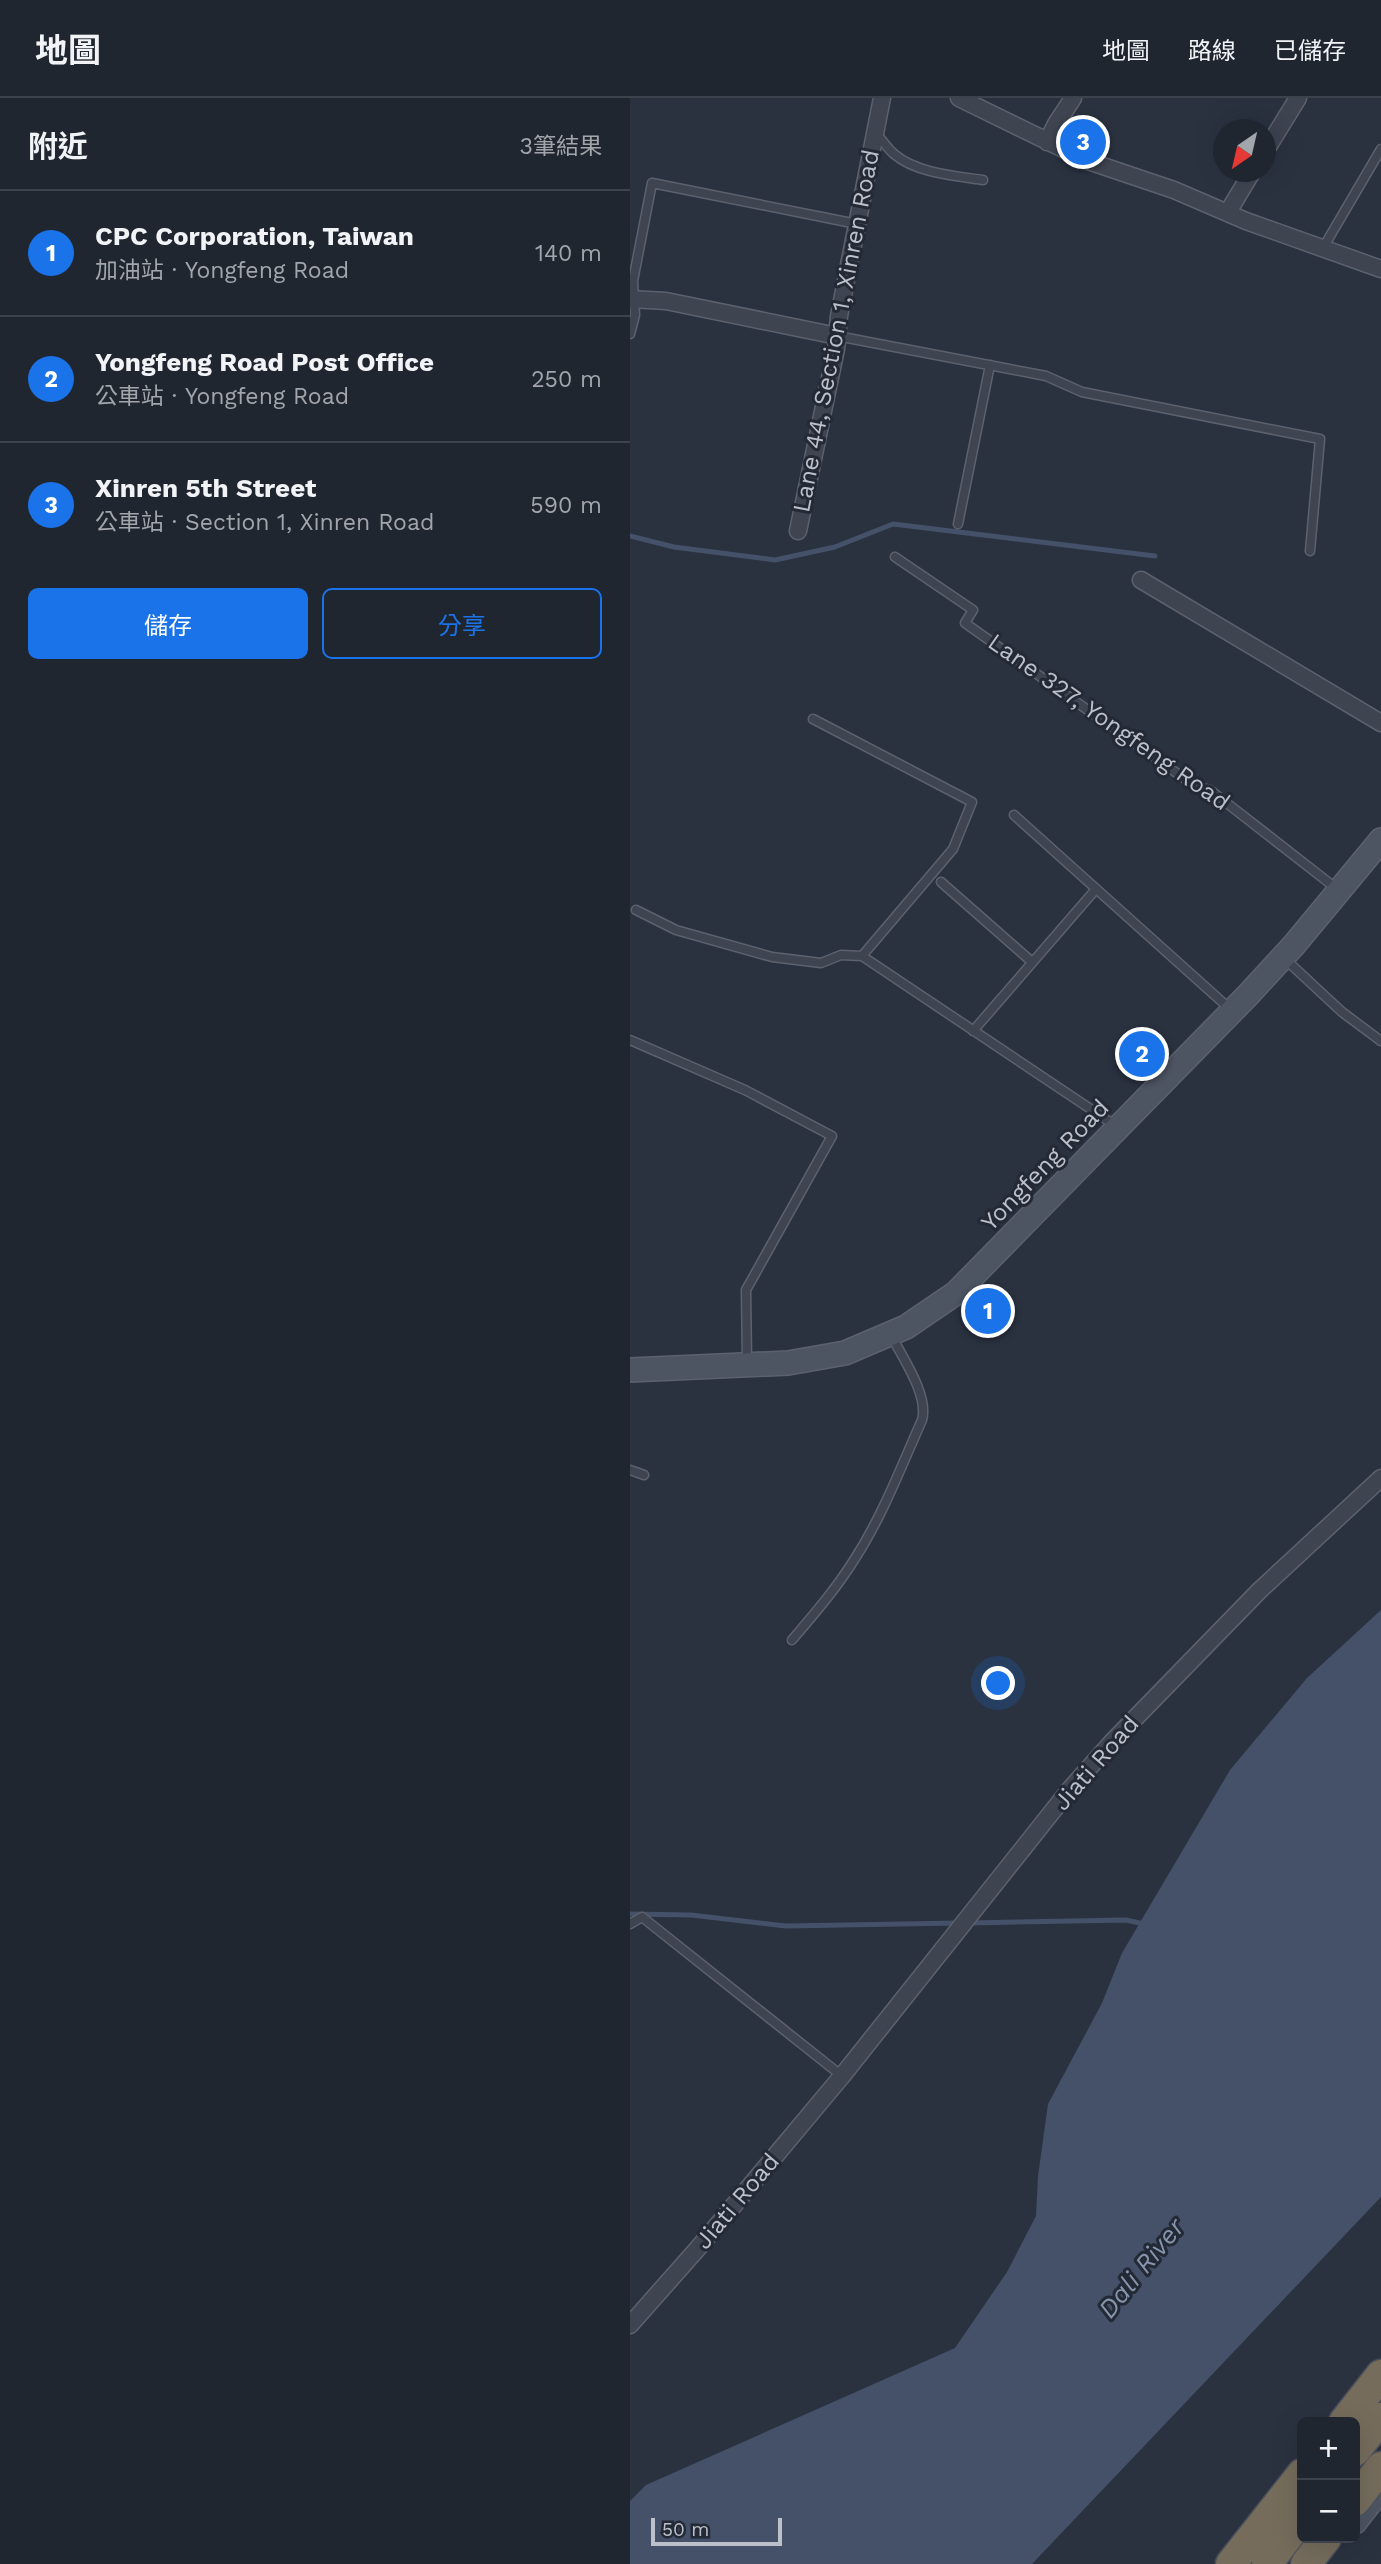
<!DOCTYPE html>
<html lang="zh-TW">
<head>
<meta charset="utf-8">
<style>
	:root { --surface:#202630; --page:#2d323c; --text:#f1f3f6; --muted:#a2a5ab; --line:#3d434c; --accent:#1a73e8 }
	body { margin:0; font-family:"Work Sans","Noto Sans TC",sans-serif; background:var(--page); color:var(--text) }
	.controls { position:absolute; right:21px; bottom:21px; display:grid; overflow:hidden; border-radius:10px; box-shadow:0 7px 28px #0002 }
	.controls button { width:63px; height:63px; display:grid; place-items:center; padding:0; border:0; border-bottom:2px solid var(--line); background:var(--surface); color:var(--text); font:35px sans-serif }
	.compass { position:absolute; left:583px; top:21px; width:63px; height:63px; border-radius:50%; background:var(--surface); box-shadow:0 7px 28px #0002; rotate:214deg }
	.scale { position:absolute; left:21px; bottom:18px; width:131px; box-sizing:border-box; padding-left:7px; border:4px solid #bbc0ca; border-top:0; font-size:19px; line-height:24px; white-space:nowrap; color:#bbc0ca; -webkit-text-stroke:5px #232935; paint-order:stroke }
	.you { position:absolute; left:369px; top:1586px; width:24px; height:24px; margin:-18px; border:5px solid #fff; border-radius:50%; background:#1a73e8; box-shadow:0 0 0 10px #1a73e833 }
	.badge { display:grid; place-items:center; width:46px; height:46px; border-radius:50%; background:var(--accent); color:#fff; font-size:23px; font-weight:700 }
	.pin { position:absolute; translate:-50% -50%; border:4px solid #fff; box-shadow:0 2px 7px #0006 }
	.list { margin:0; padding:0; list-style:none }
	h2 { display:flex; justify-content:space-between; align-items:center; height:91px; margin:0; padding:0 28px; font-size:30px }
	h2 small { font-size:23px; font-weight:400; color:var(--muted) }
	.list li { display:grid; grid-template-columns:46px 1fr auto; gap:21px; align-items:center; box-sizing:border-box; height:126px; padding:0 28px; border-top:2px solid var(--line) }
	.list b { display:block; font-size:26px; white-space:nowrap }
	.list p { margin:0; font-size:23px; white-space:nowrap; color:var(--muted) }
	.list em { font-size:23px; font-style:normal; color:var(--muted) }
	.actions { display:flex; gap:14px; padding:21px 28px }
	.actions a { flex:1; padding:16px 0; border:2px solid var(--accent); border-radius:10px; text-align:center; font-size:24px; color:var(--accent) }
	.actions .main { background:var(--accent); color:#fff }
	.map { position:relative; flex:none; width:751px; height:2466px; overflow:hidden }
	header { display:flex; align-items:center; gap:42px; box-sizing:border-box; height:98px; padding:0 35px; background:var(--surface); border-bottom:2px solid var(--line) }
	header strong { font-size:33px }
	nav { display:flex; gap:38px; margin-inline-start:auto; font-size:24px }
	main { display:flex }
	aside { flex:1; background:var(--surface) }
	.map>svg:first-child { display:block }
	.water { fill:#445168 }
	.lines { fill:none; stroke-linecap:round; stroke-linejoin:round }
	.stream { stroke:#445168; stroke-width:5 }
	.lane-casing { stroke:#5c626d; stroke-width:11 }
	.street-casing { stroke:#5c626d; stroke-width:19 }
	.secondary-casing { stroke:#5c626d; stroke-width:26 }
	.highway-casing { stroke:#494f5a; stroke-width:33 }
	.lane { stroke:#3e4450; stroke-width:8 }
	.street { stroke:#3e4450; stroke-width:16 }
	.secondary { stroke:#4d5462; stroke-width:23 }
	.highway { stroke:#756c5c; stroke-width:30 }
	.labels { text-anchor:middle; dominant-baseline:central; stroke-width:6; stroke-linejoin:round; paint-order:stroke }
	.street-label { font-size:24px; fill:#bbc0ca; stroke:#232935 }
	.water-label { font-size:26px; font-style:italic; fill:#8695ad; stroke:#232935 }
</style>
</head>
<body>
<header>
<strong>地圖</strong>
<nav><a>地圖</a><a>路線</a><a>已儲存</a></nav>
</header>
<main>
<aside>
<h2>附近<small>3筆結果</small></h2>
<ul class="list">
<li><span class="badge">1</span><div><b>CPC Corporation, Taiwan</b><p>加油站 · Yongfeng Road</p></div><em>140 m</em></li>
<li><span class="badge">2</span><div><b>Yongfeng Road Post Office</b><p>公車站 · Yongfeng Road</p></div><em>250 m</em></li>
<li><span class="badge">3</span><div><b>Xinren 5th Street</b><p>公車站 · Section 1, Xinren Road</p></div><em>590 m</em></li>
</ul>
<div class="actions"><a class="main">儲存</a><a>分享</a></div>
</aside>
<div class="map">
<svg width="751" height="2466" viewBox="0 0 751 2466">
	<rect width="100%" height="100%" fill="#2a3240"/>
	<path class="water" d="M 751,1512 L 751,2099 L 402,2466 L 0,2466 L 0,2403 L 16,2387 L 325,2250 L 377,2174 L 406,2118 L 408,2078 L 418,2006 L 472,1905 L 492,1855 L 600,1672 L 677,1580 Z"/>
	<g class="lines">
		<path class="stream" d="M 0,438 L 44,449 L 145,462 L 205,449 L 263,426 L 525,458
			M 0,1816 L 61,1817 L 156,1828 L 329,1825
			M 339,1825 L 496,1822 L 514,1826"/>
		<g class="lane-casing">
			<path id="lane" d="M 246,35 C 252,42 257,50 264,56 C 286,75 325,78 353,82
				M 693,150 L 751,51
				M 0,236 L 5,217 L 3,183 L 22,85 L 227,126
				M 207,238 L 416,278 L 452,294 L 690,341 L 680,453
				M 328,426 L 360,267
				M 265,459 L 343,512 L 335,525 L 565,688 L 580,692 L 707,791
				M 183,621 L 342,704 L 323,751 L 232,858
				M 384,717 L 600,911
				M 311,784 L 402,864
				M 6,812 L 46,832 L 142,859 L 191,865 L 211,857 L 232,858 L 486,1028
				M 655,861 L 712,914 L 751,943
				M 343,933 L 466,791
				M 0,942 L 115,992 L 202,1038 L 116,1192 L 117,1263
				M 0,1372 L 14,1377
				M 162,1542 C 184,1516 206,1491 224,1462 C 252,1419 271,1369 292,1322 C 299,1297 272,1259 261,1237
				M 0,1826 L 12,1819 L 212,1978"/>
		</g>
		<g class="street-casing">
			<path id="street" d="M 329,0 L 458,63 L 544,92 L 616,123 L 751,171
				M 417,44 L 426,26 L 443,0
				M 636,52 L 668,0
				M 598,114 L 622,74
				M 0,201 L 36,203 L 207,238
				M 168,433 L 206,251 L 209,218 L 252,0
				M 511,482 L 751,625
				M 0,2227 L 69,2149 L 212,1978 L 441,1690 L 482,1644 L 630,1492 L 751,1380"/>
		</g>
		<g class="secondary-casing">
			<path id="secondary" d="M 0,1272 L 158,1265 L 215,1255 L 276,1229 L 326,1195 L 618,897 L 664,847 L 751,742
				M 725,2424 L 749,2393"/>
		</g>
		<g class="highway-casing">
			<path id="highway" d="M 714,2324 L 751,2277
				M 725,2353 L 751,2320
				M 725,2403 L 751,2369
				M 601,2466 L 672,2376
				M 637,2466 L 672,2420
				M 676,2466 L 696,2440"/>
		</g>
		<use href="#lane" class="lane"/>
		<use href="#street" class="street"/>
		<use href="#secondary" class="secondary"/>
		<use href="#highway" class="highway"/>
	</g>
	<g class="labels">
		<g class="street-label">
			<text transform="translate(206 233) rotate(-79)">Lane 44, Section 1, Xinren Road</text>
			<text transform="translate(479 624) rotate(35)">Lane 327, Yongfeng Road</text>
			<text transform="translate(415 1067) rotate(-46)">Yongfeng Road</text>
			<text transform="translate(466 1665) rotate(-49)">Jiati Road</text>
			<text transform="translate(107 2103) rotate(-50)">Jiati Road</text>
		</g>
		<g class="water-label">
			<text transform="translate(511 2170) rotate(-51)">Dali River</text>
		</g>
	</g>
</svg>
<div class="controls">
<button>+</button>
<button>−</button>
</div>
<svg class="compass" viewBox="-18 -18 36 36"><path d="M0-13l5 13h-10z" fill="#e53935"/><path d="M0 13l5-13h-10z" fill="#a2a5ab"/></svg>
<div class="scale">50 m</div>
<div class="you"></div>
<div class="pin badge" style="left:358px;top:1213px">1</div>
<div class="pin badge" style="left:512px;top:956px">2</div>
<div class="pin badge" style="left:453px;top:44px">3</div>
</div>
</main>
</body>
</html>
